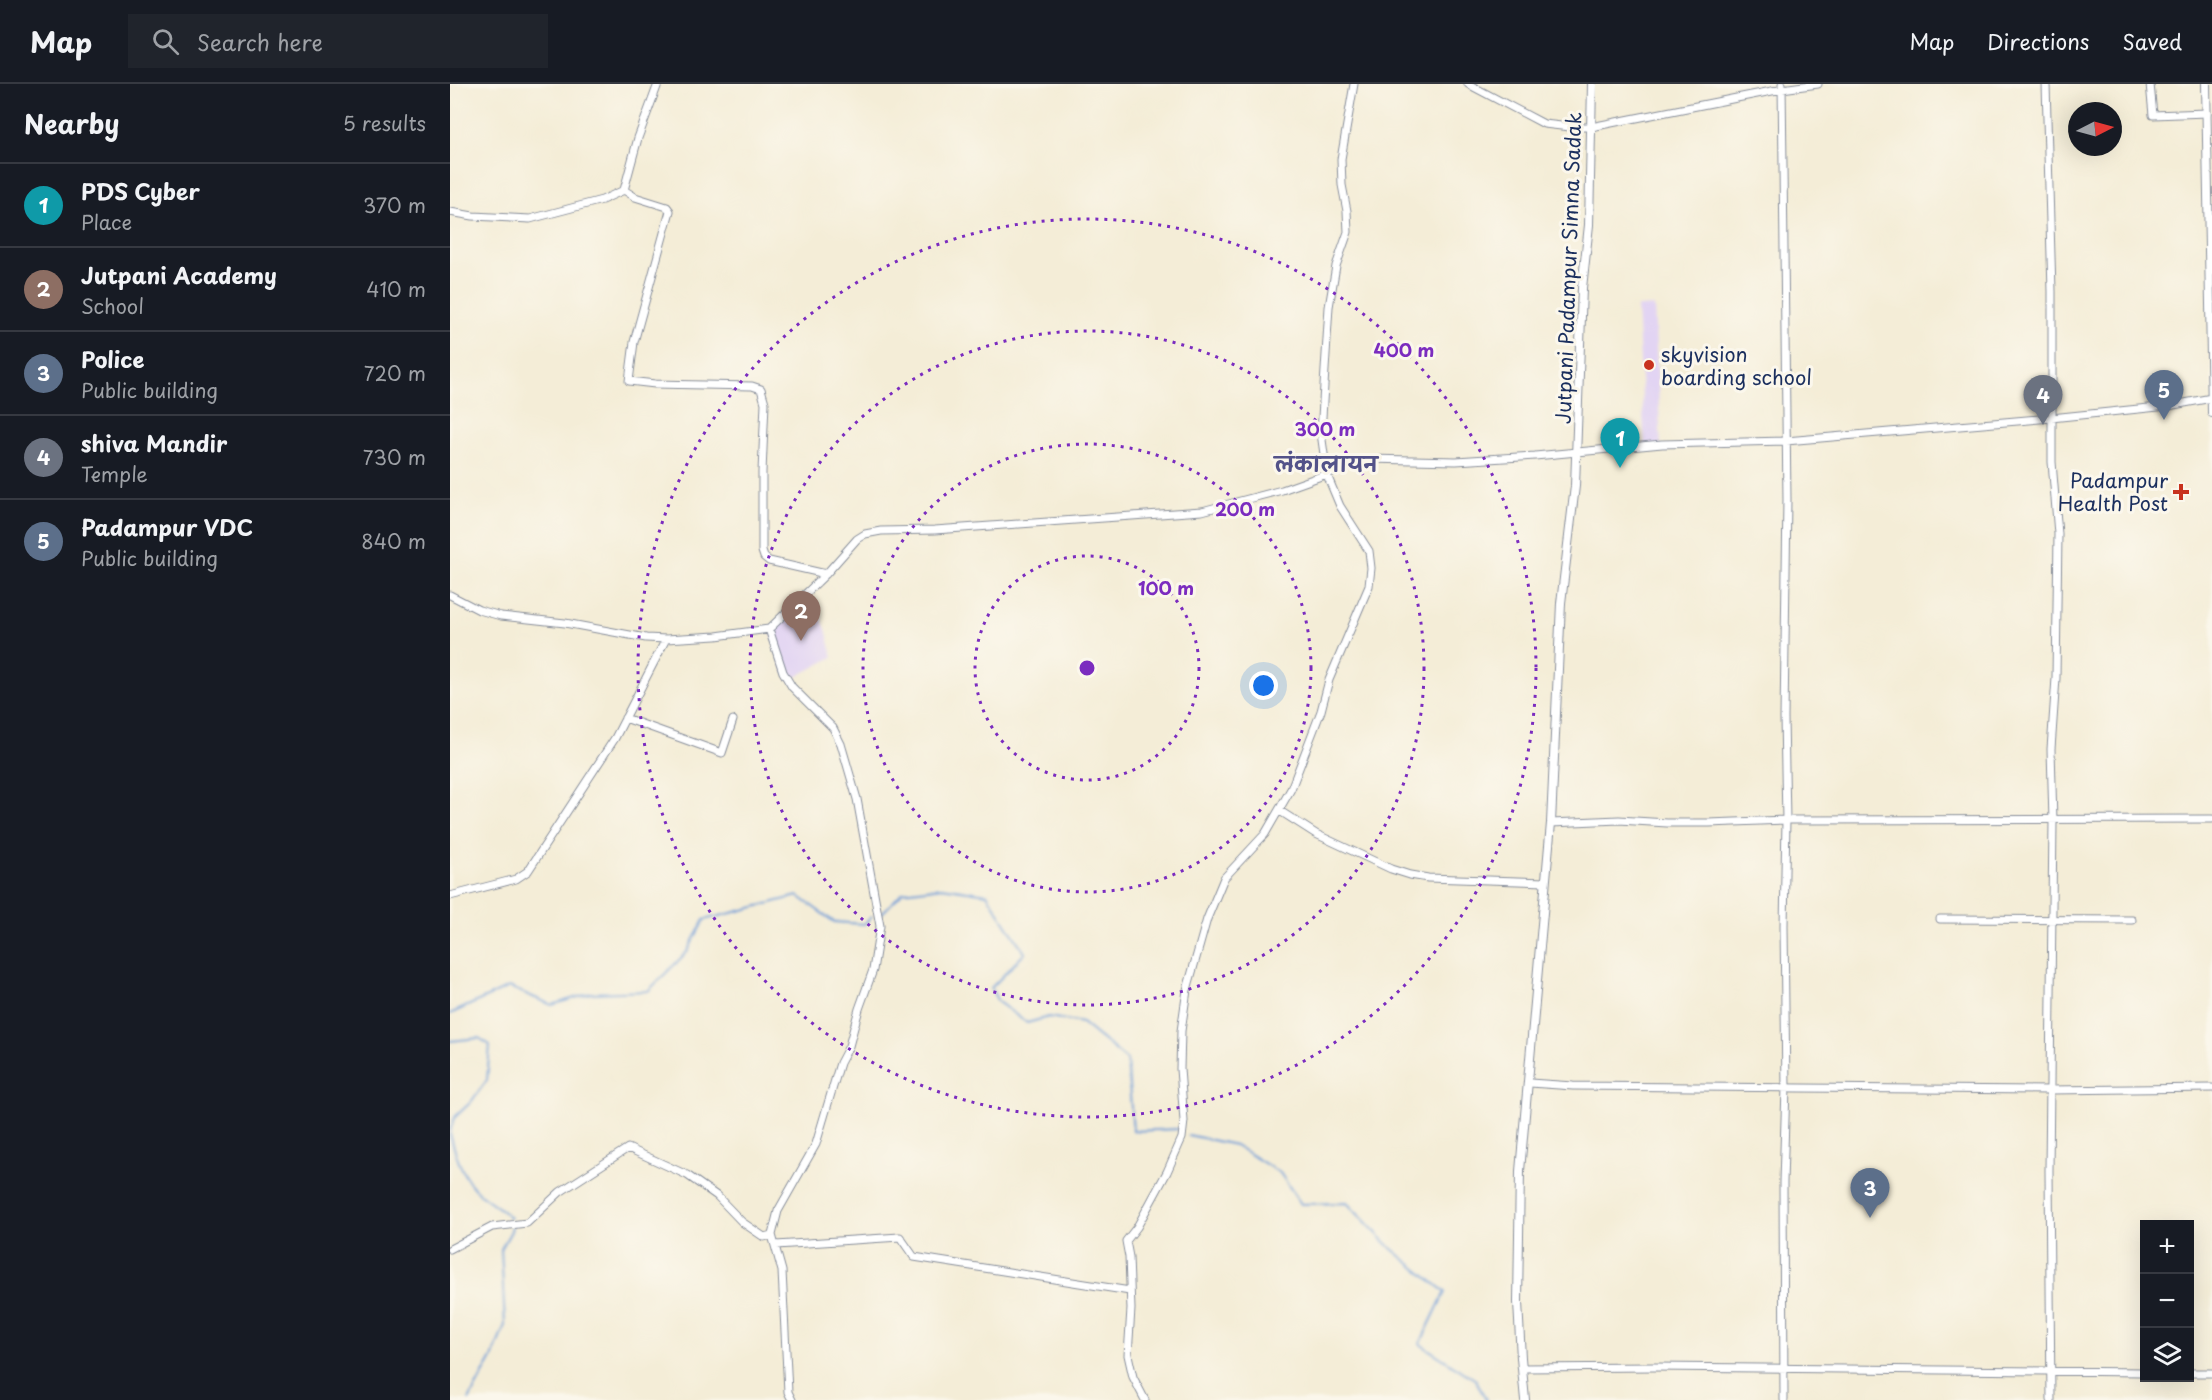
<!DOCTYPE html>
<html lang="en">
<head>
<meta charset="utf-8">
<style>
	:root { --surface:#171b24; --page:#20242c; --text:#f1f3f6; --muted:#9ea1a6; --line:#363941; --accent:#2563eb }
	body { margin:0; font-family:"Playpen Sans","Playpen Sans Deva",sans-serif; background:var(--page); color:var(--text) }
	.controls { position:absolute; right:18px; bottom:18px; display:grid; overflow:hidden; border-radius:0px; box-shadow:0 6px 24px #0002 }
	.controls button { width:54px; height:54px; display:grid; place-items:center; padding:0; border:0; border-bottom:2px solid var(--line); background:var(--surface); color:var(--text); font:30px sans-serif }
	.compass { position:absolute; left:1618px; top:18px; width:54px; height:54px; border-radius:50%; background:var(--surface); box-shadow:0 6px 24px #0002; rotate:84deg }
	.you { position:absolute; left:814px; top:602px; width:21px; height:21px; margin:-15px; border:4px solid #fff; border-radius:50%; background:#1a73e8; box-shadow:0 0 0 9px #1a73e833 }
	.badge { display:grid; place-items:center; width:39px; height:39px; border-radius:50%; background:var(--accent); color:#fff; font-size:20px; font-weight:700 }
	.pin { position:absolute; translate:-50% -50px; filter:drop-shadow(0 2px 3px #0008) }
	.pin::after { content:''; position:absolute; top:32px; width:21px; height:18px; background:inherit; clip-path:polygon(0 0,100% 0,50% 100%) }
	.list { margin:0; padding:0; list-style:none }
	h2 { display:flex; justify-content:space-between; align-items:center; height:78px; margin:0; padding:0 24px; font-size:26px }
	h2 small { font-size:20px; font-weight:400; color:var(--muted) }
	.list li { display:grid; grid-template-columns:39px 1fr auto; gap:18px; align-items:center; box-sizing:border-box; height:84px; padding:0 24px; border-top:2px solid var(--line) }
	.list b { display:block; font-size:22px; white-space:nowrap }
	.list p { margin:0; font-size:20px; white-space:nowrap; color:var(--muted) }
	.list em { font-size:20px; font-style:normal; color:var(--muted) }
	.icon { flex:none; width:33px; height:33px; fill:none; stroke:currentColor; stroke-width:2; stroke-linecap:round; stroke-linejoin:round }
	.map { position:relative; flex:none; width:1762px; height:1316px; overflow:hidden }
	header { display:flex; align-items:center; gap:36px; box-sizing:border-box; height:84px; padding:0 30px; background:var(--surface); border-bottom:2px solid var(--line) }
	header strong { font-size:28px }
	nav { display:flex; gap:33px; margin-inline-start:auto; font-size:21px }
	.search { width:420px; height:54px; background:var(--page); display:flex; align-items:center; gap:15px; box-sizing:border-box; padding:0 21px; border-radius:0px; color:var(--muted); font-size:22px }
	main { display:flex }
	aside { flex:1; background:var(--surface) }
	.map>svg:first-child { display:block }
	.built { fill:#e2d4f3 }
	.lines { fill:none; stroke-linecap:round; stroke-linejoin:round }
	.stream { stroke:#6e9dd7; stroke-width:2 }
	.minor-casing { stroke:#888e9a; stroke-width:9 }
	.tertiary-casing { stroke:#888e9a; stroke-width:10 }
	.minor { stroke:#fff; stroke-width:7 }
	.tertiary { stroke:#fff; stroke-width:8 }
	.ring { fill:none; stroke:#7b2cbf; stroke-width:3; stroke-dasharray:3 6 }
	.poi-dot { fill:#c8321e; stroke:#fbf7ec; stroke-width:2 }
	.labels { text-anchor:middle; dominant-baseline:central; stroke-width:6; stroke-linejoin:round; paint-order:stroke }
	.street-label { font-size:20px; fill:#1b2f5e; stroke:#fbf7ec }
	.poi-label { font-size:20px; fill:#1b2f5e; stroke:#fbf7ec; text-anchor:start }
	.neighbourhood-label { font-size:21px; font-weight:bold; fill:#535289; stroke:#fbf7ec }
	.centre { fill:#7b2cbf; stroke:#fbf7ec; stroke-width:3 }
	.ring-label { font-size:18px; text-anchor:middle; font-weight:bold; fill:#7b2cbf; stroke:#fbf7ec; stroke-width:6; stroke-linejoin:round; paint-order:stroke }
</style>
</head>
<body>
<header>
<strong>Map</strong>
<div class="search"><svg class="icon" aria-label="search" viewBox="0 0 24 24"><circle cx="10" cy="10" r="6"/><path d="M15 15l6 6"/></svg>Search here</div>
<nav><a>Map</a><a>Directions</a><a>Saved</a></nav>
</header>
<main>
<aside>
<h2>Nearby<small>5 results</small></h2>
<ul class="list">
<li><span class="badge" style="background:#0f9aa8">1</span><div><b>PDS Cyber</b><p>Place</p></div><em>370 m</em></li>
<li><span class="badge" style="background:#8d6e63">2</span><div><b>Jutpani Academy</b><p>School</p></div><em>410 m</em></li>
<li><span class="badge" style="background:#5c6f8a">3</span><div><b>Police</b><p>Public building</p></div><em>720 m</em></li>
<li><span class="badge" style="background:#6b7280">4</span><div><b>shiva Mandir</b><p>Temple</p></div><em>730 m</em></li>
<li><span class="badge" style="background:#5c6f8a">5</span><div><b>Padampur VDC</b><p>Public building</p></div><em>840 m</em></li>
</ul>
</aside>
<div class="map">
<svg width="1762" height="1316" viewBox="0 0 1762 1316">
	<rect width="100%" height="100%" fill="#fbf7ec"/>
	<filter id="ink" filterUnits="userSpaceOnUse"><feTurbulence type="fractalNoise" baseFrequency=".0167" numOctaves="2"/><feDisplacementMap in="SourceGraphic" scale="12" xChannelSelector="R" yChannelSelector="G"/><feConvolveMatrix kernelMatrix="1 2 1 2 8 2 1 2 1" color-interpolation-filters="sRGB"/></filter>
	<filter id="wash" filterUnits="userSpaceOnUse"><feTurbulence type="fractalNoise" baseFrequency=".008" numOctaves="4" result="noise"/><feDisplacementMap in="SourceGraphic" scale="24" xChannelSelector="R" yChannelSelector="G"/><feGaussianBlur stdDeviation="1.35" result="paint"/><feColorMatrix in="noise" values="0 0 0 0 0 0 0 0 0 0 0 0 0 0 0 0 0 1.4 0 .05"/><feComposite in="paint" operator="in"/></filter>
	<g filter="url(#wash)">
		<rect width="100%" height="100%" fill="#f4edd7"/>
		<path class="built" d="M 1204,222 L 1211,364 L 1195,365 L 1187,223 Z
			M 363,515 L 376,545 L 383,573 L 340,596 L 332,582 L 321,548 Z"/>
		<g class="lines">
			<path class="stream" d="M 431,830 L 453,808 L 492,803 L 537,810 L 575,869 L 541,904 L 548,918 L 577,939 L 599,933 L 632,939 L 677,976 L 683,1047 L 728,1045
				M 0,930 L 59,903 L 102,921 L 141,909 L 198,907 L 237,868 L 254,836 L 348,812 L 384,838 L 414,840 L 422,833
				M 0,957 L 29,954 L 40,961 L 37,996 L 21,1018 L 5,1033 L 0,1047
				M 0,1050 C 6,1071 12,1095 30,1110 C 40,1118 51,1124 60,1134
				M 738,1051 L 785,1061 L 830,1089 L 851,1120 L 897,1119 L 942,1165 L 995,1208 L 970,1260 L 1026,1296 L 1036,1316
				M 19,1316 L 43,1272 L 55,1241 L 51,1165 L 61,1147 L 62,1142"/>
		</g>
	</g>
	<g filter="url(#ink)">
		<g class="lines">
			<g class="minor-casing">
				<path id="minor" d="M 1018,0 L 1094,40 L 1120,43 L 1141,43 L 1332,5 L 1368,0
					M 1332,0 L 1337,415 L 1334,634 L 1336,736 L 1334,842 L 1336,1004 L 1333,1098 L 1334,1316
					M 1596,0 L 1602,207 L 1602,378 L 1608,450 L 1606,594 L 1601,665 L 1603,737 L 1599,1087 L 1601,1316
					M 1700,0 L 1703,31 L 1757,29
					M 174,106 L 185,113 L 217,123 L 220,127 L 184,258 L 179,297 L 205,300 L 302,302 L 311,305 L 315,319 L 312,388 L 312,467 L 314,473 L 319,477 L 376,490
					M 0,128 L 23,132 L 80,135 L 152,116 L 174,106 L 188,54 L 208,0
					M 0,511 L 29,526 L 51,532 L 115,539 L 196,554 L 216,555 L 266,552 L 319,545 L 376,490 L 407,455 L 415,450 L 431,447 L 485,446 L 752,427 L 832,406 L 919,375 L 1006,377 L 1085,372 L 1212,360 L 1336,357 L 1601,334 L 1718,322 L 1762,314
					M 319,545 L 333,588 L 342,603 L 383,644 L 391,660 L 407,715 L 430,842 L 423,886 L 409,925 L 399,962 L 390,979 L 366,1060 L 328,1127 L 322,1151 L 332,1187 L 338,1308 L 342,1316
					M 175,634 L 272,669 L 283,636
					M 830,727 L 866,750 L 941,785 L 960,791 L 978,794 L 1095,798
					M 1101,739 L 1169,736 L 1217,739 L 1259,739 L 1336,736 L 1762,735
					M 0,812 L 66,795 L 78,787 L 165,654 L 216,555
					M 1490,835 L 1682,836
					M 1080,999 L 1123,1002 L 1601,1006 L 1762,1004
					M 326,1161 L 450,1153 L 464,1173 L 680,1207
					M 0,1165 L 42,1143 L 77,1139 L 110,1108 L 178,1064 L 237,1091 L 267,1112 L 292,1138 L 314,1153 L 322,1151
					M 1073,1284 L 1204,1283 L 1694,1288
					M 1740,1289 L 1762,1289
					M 695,1316 L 683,1293 L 678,1271 L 681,1225 L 679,1173 L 676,1157 L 687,1143 L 717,1088 L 732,1054 L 734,1037 L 730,985 L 731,947 L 737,906 L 757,835 L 774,794 L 815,750 L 841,705 L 871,627 L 879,596 L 919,502 L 921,484 L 919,467 L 890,422 L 877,391 L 871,349 L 879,223 L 886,182 L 898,148 L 897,127 L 892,101 L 891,75 L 904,0"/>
			</g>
			<g class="tertiary-casing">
				<path id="tertiary" d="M 1756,0 L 1762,329
					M 1075,1316 L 1071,1274 L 1068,1218 L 1070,1087 L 1101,739 L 1111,519 L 1125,402 L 1132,204 L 1139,141 L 1142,0"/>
			</g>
			<use href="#minor" class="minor"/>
			<use href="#tertiary" class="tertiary"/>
		</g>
	</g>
	<g class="ring">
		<circle cx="637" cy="584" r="112"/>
		<circle cx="637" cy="584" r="224"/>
		<circle cx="637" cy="584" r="337"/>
		<circle cx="637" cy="584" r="449"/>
	</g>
	<g class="poi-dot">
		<circle cx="1199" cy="281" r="6"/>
		<path d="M1728 399h6v6h6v6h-6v6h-6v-6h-6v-6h6z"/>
	</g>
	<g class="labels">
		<g class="street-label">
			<text transform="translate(1118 184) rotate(-88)">Jutpani Padampur Simna Sadak</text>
		</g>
		<g class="poi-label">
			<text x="1211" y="270">skyvision<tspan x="1211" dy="23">boarding school</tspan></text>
			<text x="1718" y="396" text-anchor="end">Padampur<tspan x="1718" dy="23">Health Post</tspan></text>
		</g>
		<g class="neighbourhood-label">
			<text x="876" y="379">लंकालायन</text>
		</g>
	</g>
	<circle cx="637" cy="584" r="9" class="centre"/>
	<g class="ring-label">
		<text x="954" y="273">400 m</text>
		<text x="875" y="352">300 m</text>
		<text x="795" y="432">200 m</text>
		<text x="716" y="511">100 m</text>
	</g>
</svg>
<div class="controls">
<button>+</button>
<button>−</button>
<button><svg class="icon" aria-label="layers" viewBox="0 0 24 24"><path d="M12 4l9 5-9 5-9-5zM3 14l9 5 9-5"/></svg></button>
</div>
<svg class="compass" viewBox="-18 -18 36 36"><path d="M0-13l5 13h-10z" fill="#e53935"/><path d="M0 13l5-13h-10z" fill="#9ea1a6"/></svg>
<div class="you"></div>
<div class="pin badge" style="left:1170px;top:384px;background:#0f9aa8">1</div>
<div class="pin badge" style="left:351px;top:557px;background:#8d6e63">2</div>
<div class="pin badge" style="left:1420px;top:1134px;background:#5c6f8a">3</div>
<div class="pin badge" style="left:1593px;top:341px;background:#6b7280">4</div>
<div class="pin badge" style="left:1714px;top:336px;background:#5c6f8a">5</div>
</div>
</main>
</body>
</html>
